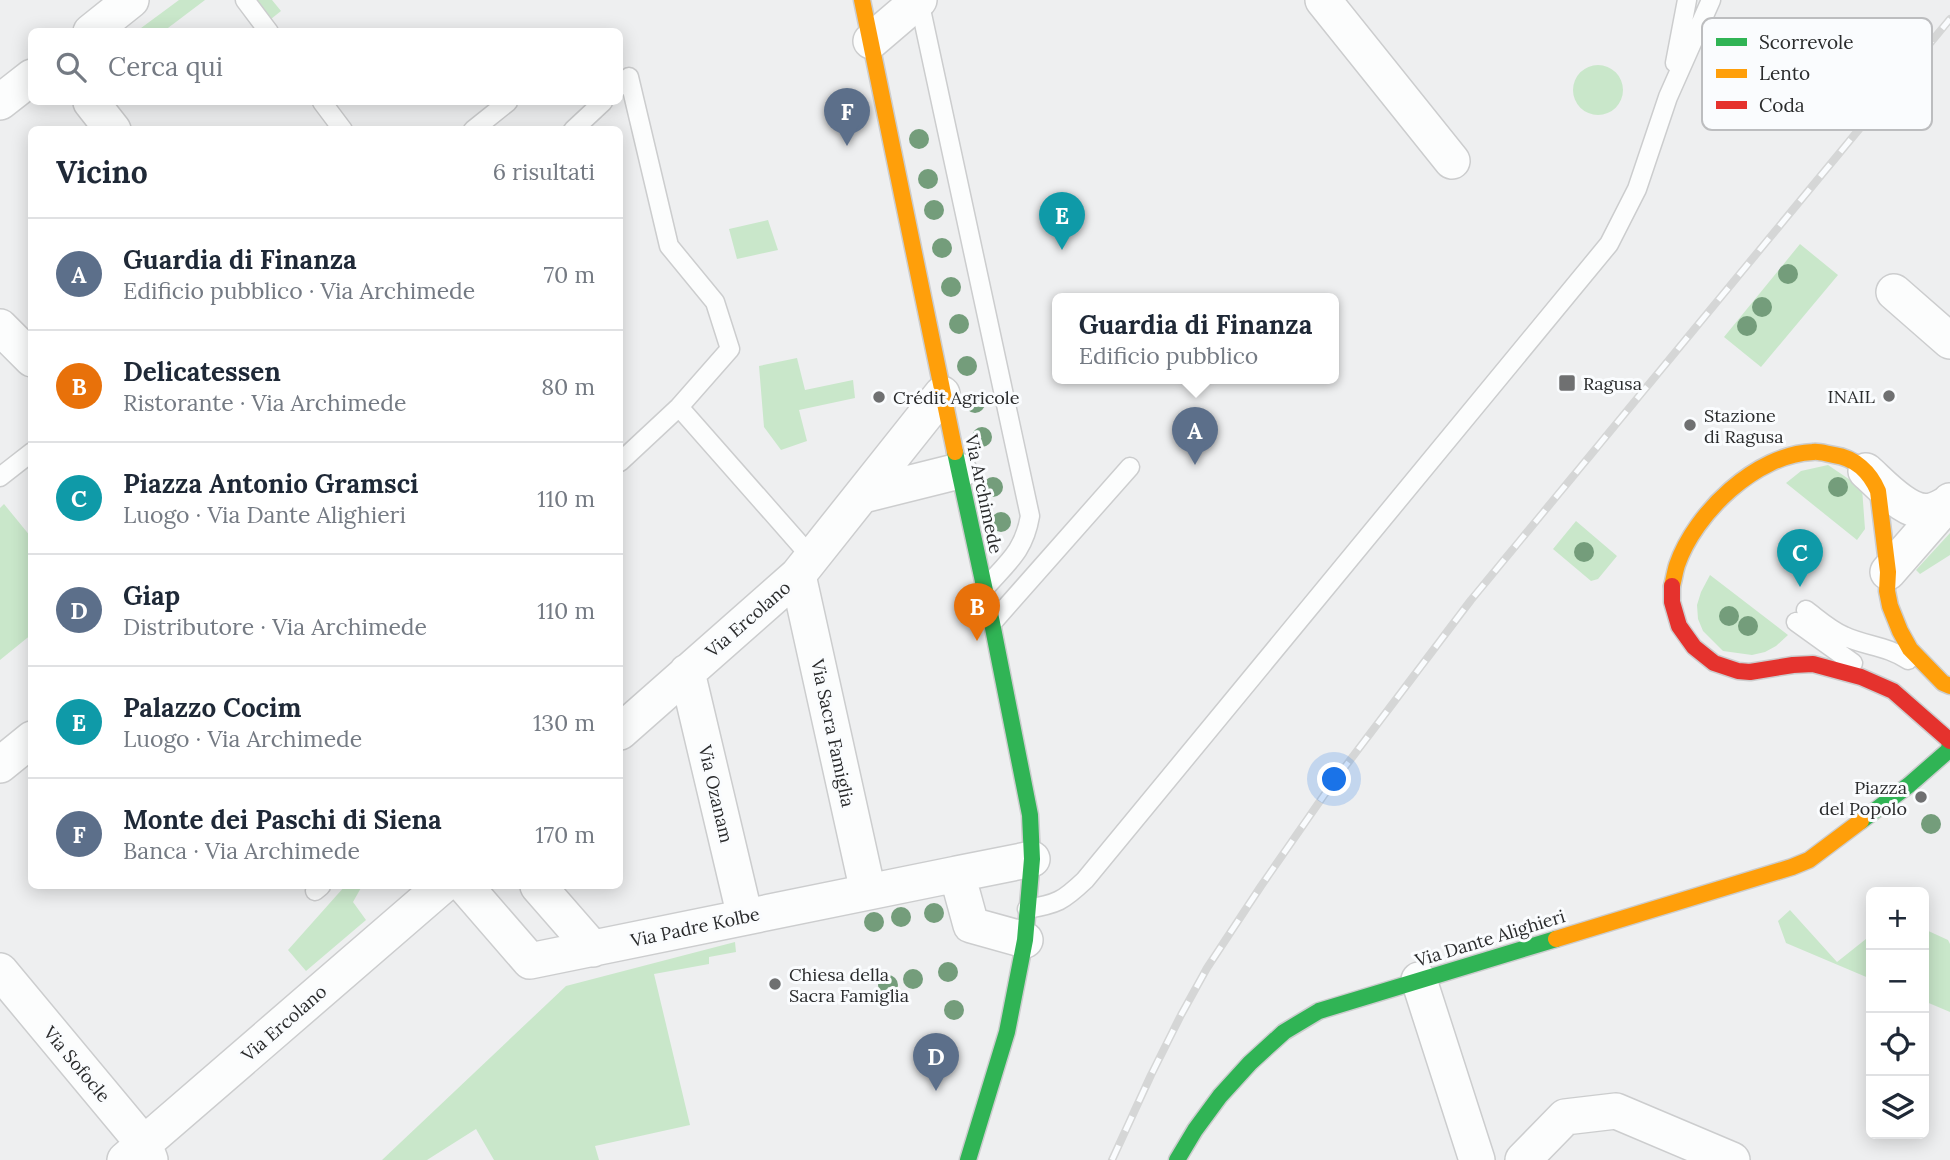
<!DOCTYPE html>
<html lang="it">
<head>
<meta charset="utf-8">
<style>
	:root { --surface:#fff; --page:#f6f6f7; --text:#1f2937; --muted:#747a83; --line:#e0e1e3; --accent:#d93025 }
	body { margin:0; font-family:Lora,serif; background:var(--page); color:var(--text) }
	.controls { position:absolute; right:21px; bottom:21px; display:grid; overflow:hidden; border-radius:10px; box-shadow:0 4px 18px #0003 }
	.controls button { width:63px; height:63px; display:grid; place-items:center; padding:0; border:0; border-bottom:2px solid var(--line); background:var(--surface); color:var(--text); font:35px sans-serif }
	.you { position:absolute; left:1335px; top:780px; width:24px; height:24px; margin:-18px; border:5px solid #fff; border-radius:50%; background:#1a73e8; box-shadow:0 0 0 10px #1a73e833 }
	.badge { display:grid; place-items:center; width:46px; height:46px; border-radius:50%; background:var(--accent); color:#fff; font-size:23px; font-weight:700 }
	.pin { position:absolute; translate:-50% -58px; filter:drop-shadow(0 2px 4px #0008) }
	.pin::after { content:''; position:absolute; top:37px; width:24px; height:21px; background:inherit; clip-path:polygon(0 0,100% 0,50% 100%) }
	.popup { position:absolute; left:1052px; top:293px; width:287px; height:91px; box-sizing:border-box; display:grid; place-content:center; border-radius:10px; background:var(--surface); filter:drop-shadow(0 2px 5px #0005); font-size:23px; white-space:nowrap; color:var(--muted) }
	.popup b { font-size:26px; color:var(--text) }
	.popup::after { content:''; position:absolute; left:50%; top:100%; margin-left:-14px; border:14px solid transparent; border-top-color:var(--surface) }
	.list { margin:0; padding:0; list-style:none }
	h2 { display:flex; justify-content:space-between; align-items:center; height:91px; margin:0; padding:0 28px; font-size:30px }
	h2 small { font-size:23px; font-weight:400; color:var(--muted) }
	.list li { display:grid; grid-template-columns:46px 1fr auto; gap:21px; align-items:center; box-sizing:border-box; height:112px; padding:0 28px; border-top:2px solid var(--line) }
	.list b { display:block; font-size:26px; white-space:nowrap }
	.list p { margin:0; font-size:23px; white-space:nowrap; color:var(--muted) }
	.list em { font-size:23px; font-style:normal; color:var(--muted) }
	.icon { flex:none; width:38px; height:38px; fill:none; stroke:currentColor; stroke-width:2; stroke-linecap:round; stroke-linejoin:round }
	.map { position:relative; flex:none; width:1950px; height:1160px; overflow:hidden }
	.search { position:absolute; background:var(--surface); box-shadow:0 4px 18px #0003; left:28px; top:28px; width:595px; height:77px; display:flex; align-items:center; gap:18px; box-sizing:border-box; padding:0 24px; border-radius:10px; color:var(--muted); font-size:26px }
	.panel { position:absolute; background:var(--surface); box-shadow:0 4px 18px #0003; left:28px; top:126px; width:595px; height:763px; border-radius:10px }
	.map>svg:first-child { display:block }
	.green { fill:#c9e7ca }
	.lines { fill:none; stroke-linecap:round; stroke-linejoin:round }
	.lane-casing { stroke:#cccdce; stroke-width:21 }
	.street-casing { stroke:#cccdce; stroke-width:38 }
	.fast-casing { stroke:#cccdce; stroke-width:19 }
	.slow-casing { stroke:#cccdce; stroke-width:19 }
	.jam-casing { stroke:#cccdce; stroke-width:19 }
	.lane { stroke:#fcfdfd; stroke-width:18 }
	.street { stroke:#fcfdfd; stroke-width:35 }
	.fast { stroke:#30b455; stroke-width:16 }
	.slow { stroke:#ff9f0a; stroke-width:16 }
	.jam { stroke:#e5322d; stroke-width:16 }
	.rail-casing { stroke:#d5d6d6; stroke-width:8 }
	.rail { stroke:#fafcfe; stroke-width:5; stroke-dasharray:16; stroke-linecap:butt }
	.tree { fill:#749d7b }
	.poi-dot { fill:#6f7071; stroke:#fafcfe; stroke-width:2.5 }
	.labels { text-anchor:middle; dominant-baseline:central; stroke-width:6; stroke-linejoin:round; paint-order:stroke }
	.poi-label { font-size:18px; fill:#2a2b2c; stroke:#fafcfe; text-anchor:start }
	.street-label { font-size:18px; fill:#2a2b2c; stroke:#fafcfe }
	.key { fill:#fafcfe; stroke:#bcbdbf; stroke-width:2 }
	.key-label { font-size:19px; fill:#2a2b2c }
</style>
</head>
<body>
<div class="map">
<svg width="1950" height="1160" viewBox="0 0 1950 1160">
	<rect width="100%" height="100%" fill="#eeeff0"/>
	<path class="green" d="M 179,0 L 205,0 L 164,31 L 137,31 Z
		M 256,0 L 272,0 L 281,11 L 271,19 Z
		M1573 90a25 25 0 1 1 50 0a25 25 0 1 1-50 0Z
		M 768,220 L 778,250 L 737,259 L 729,229 Z
		M 1800,244 L 1838,275 L 1761,367 L 1724,337 Z
		M 797,358 L 805,390 L 853,380 L 855,398 L 799,410 L 807,441 L 781,450 L 764,427 L 759,366 Z
		M 1828,465 L 1862,488 L 1865,529 L 1857,540 L 1786,483 L 1801,471 Z
		M 4,504 L 31,537 L 32,634 L 0,660 L 0,508 Z
		M 1576,521 L 1617,556 L 1598,579 L 1591,581 L 1553,549 Z
		M 1950,533 L 1950,555 L 1920,574 L 1916,570 Z
		M 1710,575 L 1788,635 L 1776,646 L 1765,652 L 1752,655 L 1723,651 L 1703,631 L 1698,619 L 1697,605 L 1701,592 Z
		M 345,886 L 362,886 L 353,902 L 366,920 L 306,971 L 288,950 Z
		M 1790,910 L 1837,962 L 1871,935 L 1871,979 L 1786,943 L 1778,921 Z
		M 1924,929 L 1948,940 L 1950,944 L 1950,1012 L 1924,1001 Z
		M 735,942 L 736,952 L 709,957 L 709,964 L 654,974 L 690,1125 L 595,1146 L 599,1160 L 494,1160 L 476,1129 L 427,1160 L 382,1160 L 566,986 Z"/>
	<g class="lines">
		<g class="lane-casing">
			<path id="lane" d="M 245,0 L 269,32
				M 919,0 L 1030,516 C 1024,551 1008,562 985,588
				M 1675,63 L 1687,0
				M 620,86 L 629,77 L 669,246 L 715,302 L 730,349 L 679,407 L 620,462
				M 322,102 L 343,130
				M 473,130 L 508,102
				M 573,130 L 603,102
				M 679,407 L 812,558
				M 0,477 L 32,452
				M 1806,610 C 1818,619 1830,630 1844,636 C 1865,646 1888,646 1908,660
				M 993,622 L 1130,467
				M 1796,622 L 1853,663
				M 315,891 L 321,886
				M 1027,909 C 1057,904 1063,901 1085,880 L 1609,244 L 1637,189 L 1668,97 L 1711,0"/>
		</g>
		<g class="street-casing">
			<path id="street" d="M 1323,0 L 1452,161
				M 91,32 L 131,0
				M 871,41 L 919,0
				M 0,102 L 32,77
				M 91,102 L 113,130
				M 1894,292 L 1950,341
				M 0,327 L 32,359
				M 1866,471 C 1882,485 1908,516 1931,511 C 1936,510 1942,507 1947,504
				M 863,495 L 959,471
				M 1888,572 L 1950,501
				M 798,575 L 868,892
				M 687,672 L 745,917
				M 620,732 L 798,575 L 942,394
				M 0,765 L 32,739
				M 957,874 L 1032,859
				M 465,886 L 530,961 L 957,874 L 971,925 L 1025,940
				M 538,886 L 593,949
				M 0,971 L 144,1144 L 150,1160
				M 1419,980 L 1477,1160
				M 125,1160 L 442,886
				M 1523,1160 L 1565,1117 L 1616,1111 L 1732,1160"/>
		</g>
		<g class="fast-casing">
			<path id="fast" d="M 955,452 L 992,623 L 1030,815 L 1032,859 L 1025,940 L 1007,1032 L 968,1160
				M 1861,821 L 1909,785 L 1949,750 L 1950,741
				M 1177,1160 L 1195,1130 L 1220,1096 L 1250,1063 L 1284,1032 L 1319,1011 L 1556,939"/>
		</g>
		<g class="slow-casing">
			<path id="slow" d="M 862,0 L 955,452
				M 1672,586 C 1674,579 1675,571 1677,565 C 1695,513 1756,454 1813,452 C 1819,451 1827,454 1834,455 C 1855,458 1870,472 1878,491 L 1888,572 L 1887,591 L 1890,606 L 1900,631 L 1910,649 L 1943,683 L 1950,686
				M 1556,939 L 1792,867 L 1809,860 L 1861,821"/>
		</g>
		<g class="jam-casing">
			<path id="jam" d="M 1672,586 L 1672,602 L 1679,626 L 1694,647 L 1714,663 L 1738,671 L 1750,672 L 1793,665 L 1813,664 L 1861,677 L 1893,691 L 1950,741"/>
		</g>
		<use href="#lane" class="lane"/>
		<use href="#street" class="street"/>
		<use href="#fast" class="fast"/>
		<use href="#slow" class="slow"/>
		<use href="#jam" class="jam"/>
		<g class="rail-casing">
			<path id="rail" d="M 1112,1160 L 1151,1075 L 1181,1015 L 1207,968 L 1261,886 L 1329,788 L 1471,600 L 1950,19"/>
		</g>
		<use href="#rail" class="rail"/>
	</g>
	<g class="tree">
		<circle cx="919" cy="139" r="10"/>
		<circle cx="928" cy="179" r="10"/>
		<circle cx="934" cy="210" r="10"/>
		<circle cx="942" cy="248" r="10"/>
		<circle cx="1788" cy="274" r="10"/>
		<circle cx="951" cy="287" r="10"/>
		<circle cx="1762" cy="307" r="10"/>
		<circle cx="959" cy="324" r="10"/>
		<circle cx="1747" cy="326" r="10"/>
		<circle cx="967" cy="366" r="10"/>
		<circle cx="975" cy="403" r="10"/>
		<circle cx="982" cy="437" r="10"/>
		<circle cx="993" cy="487" r="10"/>
		<circle cx="1838" cy="487" r="10"/>
		<circle cx="1001" cy="522" r="10"/>
		<circle cx="1584" cy="552" r="10"/>
		<circle cx="1729" cy="616" r="10"/>
		<circle cx="1748" cy="626" r="10"/>
		<circle cx="1931" cy="824" r="10"/>
		<circle cx="934" cy="913" r="10"/>
		<circle cx="901" cy="917" r="10"/>
		<circle cx="874" cy="922" r="10"/>
		<circle cx="948" cy="972" r="10"/>
		<circle cx="913" cy="979" r="10"/>
		<circle cx="888" cy="985" r="10"/>
		<circle cx="954" cy="1010" r="10"/>
	</g>
	<g class="poi-dot">
		<rect x="1558" y="374" width="18" height="18" rx="3.5"/>
		<circle cx="1889" cy="396" r="7"/>
		<circle cx="879" cy="397" r="7"/>
		<circle cx="1690" cy="425" r="7"/>
		<circle cx="1921" cy="797" r="7"/>
		<circle cx="775" cy="984" r="7"/>
	</g>
	<g class="labels">
		<g class="poi-label">
			<text x="1583" y="383">Ragusa</text>
			<text x="1875" y="396" text-anchor="end">INAIL</text>
			<text x="893" y="397">Crédit Agricole</text>
			<text x="1704" y="415">Stazione<tspan x="1704" dy="21">di Ragusa</tspan></text>
			<text x="1907" y="787" text-anchor="end">Piazza<tspan x="1907" dy="21">del Popolo</tspan></text>
			<text x="789" y="974">Chiesa della<tspan x="789" dy="21">Sacra Famiglia</tspan></text>
		</g>
		<g class="street-label">
			<text transform="translate(984 494) rotate(78)">Via Archimede</text>
			<text transform="translate(748 619) rotate(-41)">Via Ercolano</text>
			<text transform="translate(833 733) rotate(78)">Via Sacra Famiglia</text>
			<text transform="translate(716 794) rotate(77)">Via Ozanam</text>
			<text transform="translate(695 927) rotate(-12)">Via Padre Kolbe</text>
			<text transform="translate(1490 938) rotate(-17)">Via Dante Alighieri</text>
			<text transform="translate(284 1023) rotate(-41)">Via Ercolano</text>
			<text transform="translate(77 1064) rotate(50)">Via Sofocle</text>
		</g>
	</g>
	<rect x="1702" y="18" width="230" height="112" rx="10" class="key"/>
	<rect x="1716" y="38" width="31" height="8" fill="#30b455"/>
	<rect x="1716" y="69" width="31" height="9" fill="#ff9f0a"/>
	<rect x="1716" y="101" width="31" height="8" fill="#e5322d"/>
	<g class="key-label">
		<text x="1759" y="49">Scorrevole</text>
		<text x="1759" y="80">Lento</text>
		<text x="1759" y="112">Coda</text>
	</g>
</svg>
<div class="controls">
<button>+</button>
<button>−</button>
<button><svg class="icon" aria-label="locate" viewBox="0 0 24 24"><circle cx="12" cy="12" r="6"/><path d="M12 2v4M12 18v4M2 12h4M18 12h4"/></svg></button>
<button><svg class="icon" aria-label="layers" viewBox="0 0 24 24"><path d="M12 4l9 5-9 5-9-5zM3 14l9 5 9-5"/></svg></button>
</div>
<div class="you"></div>
<div class="pin badge" style="left:1195px;top:465px;background:#5c6f8a">A</div>
<div class="popup"><b>Guardia di Finanza</b>Edificio pubblico</div>
<div class="pin badge" style="left:977px;top:641px;background:#e8710a">B</div>
<div class="pin badge" style="left:1800px;top:587px;background:#0f9aa8">C</div>
<div class="pin badge" style="left:936px;top:1091px;background:#5c6f8a">D</div>
<div class="pin badge" style="left:1062px;top:250px;background:#0f9aa8">E</div>
<div class="pin badge" style="left:847px;top:146px;background:#5c6f8a">F</div>
<div class="search"><svg class="icon" aria-label="search" viewBox="0 0 24 24"><circle cx="10" cy="10" r="6"/><path d="M15 15l6 6"/></svg>Cerca qui</div>
<section class="panel">
<h2>Vicino<small>6 risultati</small></h2>
<ul class="list">
<li><span class="badge" style="background:#5c6f8a">A</span><div><b>Guardia di Finanza</b><p>Edificio pubblico · Via Archimede</p></div><em>70 m</em></li>
<li><span class="badge" style="background:#e8710a">B</span><div><b>Delicatessen</b><p>Ristorante · Via Archimede</p></div><em>80 m</em></li>
<li><span class="badge" style="background:#0f9aa8">C</span><div><b>Piazza Antonio Gramsci</b><p>Luogo · Via Dante Alighieri</p></div><em>110 m</em></li>
<li><span class="badge" style="background:#5c6f8a">D</span><div><b>Giap</b><p>Distributore · Via Archimede</p></div><em>110 m</em></li>
<li><span class="badge" style="background:#0f9aa8">E</span><div><b>Palazzo Cocim</b><p>Luogo · Via Archimede</p></div><em>130 m</em></li>
<li><span class="badge" style="background:#5c6f8a">F</span><div><b>Monte dei Paschi di Siena</b><p>Banca · Via Archimede</p></div><em>170 m</em></li>
</ul>
</section>
</div>
</body>
</html>
